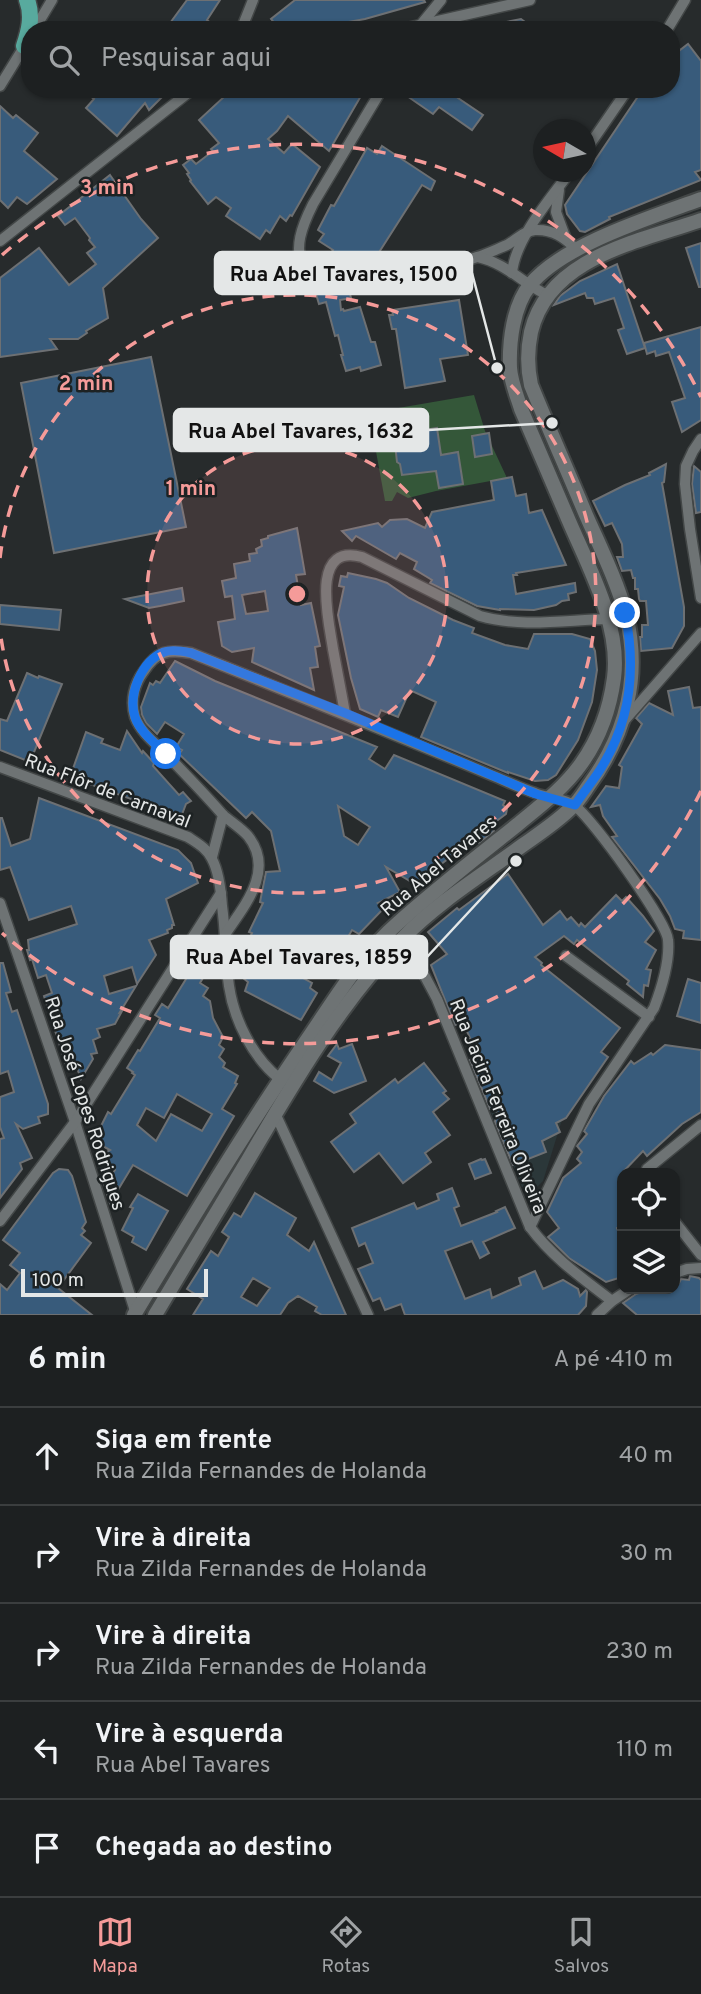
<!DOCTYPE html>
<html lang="pt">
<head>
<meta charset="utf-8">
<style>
	body { margin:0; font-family:Overpass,sans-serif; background:#2a2d2e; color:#f1f3f6 }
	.controls { position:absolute; right:21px; bottom:21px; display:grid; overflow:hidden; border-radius:14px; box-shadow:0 2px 5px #0004 }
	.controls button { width:63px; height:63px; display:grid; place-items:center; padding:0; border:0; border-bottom:2px solid #3b3e3f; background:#1d2021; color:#f1f3f6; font:35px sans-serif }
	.compass { position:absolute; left:533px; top:119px; width:63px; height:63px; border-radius:50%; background:#1d2021; box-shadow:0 2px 5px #0004; rotate:279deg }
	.scale { position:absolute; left:21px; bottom:18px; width:187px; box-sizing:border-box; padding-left:7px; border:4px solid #e4e7e7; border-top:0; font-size:19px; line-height:24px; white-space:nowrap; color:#e4e7e7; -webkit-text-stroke:5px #1d2223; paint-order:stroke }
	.stop { position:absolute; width:21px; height:21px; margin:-16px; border:5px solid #1a73e8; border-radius:50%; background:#fff }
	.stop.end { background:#1a73e8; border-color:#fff; box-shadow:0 2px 7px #0008 }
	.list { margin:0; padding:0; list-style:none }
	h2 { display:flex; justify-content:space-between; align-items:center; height:91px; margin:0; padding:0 28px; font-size:30px }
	h2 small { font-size:23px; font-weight:400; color:#a0a3a5 }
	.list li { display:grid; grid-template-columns:46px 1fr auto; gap:21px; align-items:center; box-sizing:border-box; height:98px; padding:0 28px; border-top:2px solid #3b3e3f }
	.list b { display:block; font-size:26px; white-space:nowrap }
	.list p { margin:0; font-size:23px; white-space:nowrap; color:#a0a3a5 }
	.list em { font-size:23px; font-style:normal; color:#a0a3a5 }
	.icon { flex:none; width:38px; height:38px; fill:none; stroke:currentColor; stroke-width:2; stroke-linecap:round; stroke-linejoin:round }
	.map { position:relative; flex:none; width:701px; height:1315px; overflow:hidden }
	.search { position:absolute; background:#1d2021; box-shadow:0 2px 5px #0004; left:21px; right:21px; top:21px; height:77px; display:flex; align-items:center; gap:18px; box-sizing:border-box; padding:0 24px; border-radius:28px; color:#a0a3a5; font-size:26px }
	.sheet { height:581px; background:#1d2021 }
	nav { display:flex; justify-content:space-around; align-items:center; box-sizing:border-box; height:98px; border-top:2px solid #3b3e3f; background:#1d2021; font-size:19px; color:#a0a3a5 }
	nav a { display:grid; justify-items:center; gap:4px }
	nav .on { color:#f59b99 }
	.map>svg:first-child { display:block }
	.built { fill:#2b3739 }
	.green { fill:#345739 }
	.building { fill:#385b7b; stroke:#6d7073; stroke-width:2; fill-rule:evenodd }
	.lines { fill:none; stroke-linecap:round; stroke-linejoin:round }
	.street-casing { stroke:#434747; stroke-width:13 }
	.secondary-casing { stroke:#434747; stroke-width:18 }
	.primary-casing { stroke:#434747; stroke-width:19 }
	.street { stroke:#6e7374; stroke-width:10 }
	.secondary { stroke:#6e7374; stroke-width:14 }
	.primary { stroke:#58aa9e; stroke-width:16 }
	.route { stroke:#1a73e8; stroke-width:9 }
	.ring { fill:none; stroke:#f59b99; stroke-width:3.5; stroke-dasharray:12 9 }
	.labels { text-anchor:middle; stroke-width:5; stroke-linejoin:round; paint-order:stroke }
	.street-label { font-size:19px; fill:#e4e7e7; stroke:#1d2223 }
	.centre { fill:#f59b99; stroke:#1d2223; stroke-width:3.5 }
	.ring-label { font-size:21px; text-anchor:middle; font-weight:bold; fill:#f59b99; stroke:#1d2223; stroke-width:5; stroke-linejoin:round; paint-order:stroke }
	.leader { fill:none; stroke:#e4e7e7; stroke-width:2.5 }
	.callout-dot { fill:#e4e7e7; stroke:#1d2223; stroke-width:2.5 }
	.callout { fill:#e4e7e7; stroke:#e4e7e7; stroke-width:2.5 }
	.callout-label { font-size:21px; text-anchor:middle; font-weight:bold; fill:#111 }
</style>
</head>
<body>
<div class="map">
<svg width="701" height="1315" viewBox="0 0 701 1315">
	<rect width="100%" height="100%" fill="#272b2c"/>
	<path class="built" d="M546,1079l16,41 -19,61 -8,8 -13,-2 -35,-84z"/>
	<path class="green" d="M474,395l11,36 22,47 -71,13 -28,7 -11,-6 -5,9h-7l-16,-88z"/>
	<g class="building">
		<path d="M187,0h33l-13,20 12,10h-54z"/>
		<path d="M295,0h129l1,2 -60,17 -61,11h-24l-9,-11z"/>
		<path d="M521,19l15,11h-44l-1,-5z"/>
		<path d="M671,39l9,11 8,-6 13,17v109l-6,2 6,8 -92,37 1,2 -25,13 -5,-1 -13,-17 -2,-9 78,-116h28z"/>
		<path d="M81,89h89l-21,21 -4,-7 -28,33 -31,-28 8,-9z"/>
		<path d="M219,89h146l-36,62 -41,-35 -11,15 -9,8 16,14 8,-9 28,23 -28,49 -2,-1 -4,6 -6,-5 -10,17 -4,-3 -6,9 -34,-23 5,-8 -15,-11 -8,7 -18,-23 1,-1 -4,-6 2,-1 -6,-8 8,-6 5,5 17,-13 -2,-2 8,-6 -20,-23 26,-24z"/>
		<path d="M397,89h67l-6,9 25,17 -11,15 -33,-23 -6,7z"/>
		<path d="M0,106l13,12 3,-3 22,18 -14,18 33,28 -30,25 -10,-7 -9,11 -8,-8z"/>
		<path d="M382,146l53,35 -4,9 -9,-5 -53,83 -23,2 4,-6 -19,-11 2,-3 -14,-9 5,-7 -6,-4 13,-25 3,1 33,-58 10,6z"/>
		<path d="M110,175l31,44 17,19 -55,50 5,30 -22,13 1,2 -9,6h-28l7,10 -57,8v-79l39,-30 30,37 27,-21 -9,-11 8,-6 -6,-7 1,-2 -15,-20 -10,7 -7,-9z"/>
		<path d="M701,243v44h-2l-13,-39z"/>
		<path d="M617,264l28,84 -18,6 -9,-24 6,-2 -10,-30 -19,6 -2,-6h-6l-2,-5 -31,12 6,-9 20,-15z"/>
		<path d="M323,293l27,1 1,4 -11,2 1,10 2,-1 1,2 16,-4 11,35h4l6,23 -20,6 -1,-4 -14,4 -5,-16h2l-5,-20 -3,1 -9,-34 -7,2 -3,-10z"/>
		<path d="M459,300l9,55 -28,4 5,22 -40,7 -9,-59h-4l-3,-14h4l-1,-5z"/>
		<path d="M701,327v93l-19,12 -10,-30 13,-4 -16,-46 -13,4 -1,-5 -8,3 -3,-11z"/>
		<path d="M151,357l35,170 -132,26 -33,-170z"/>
		<path d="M437,428l4,27 17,-3 5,32 -24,4 -3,-17 -34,4 -2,-11 -3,-2 -3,-27z"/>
		<path d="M489,433l3,21 -17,3 -3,-21z"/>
		<path d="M666,464l-2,18 -2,1 22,124v19l-12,22 -31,3 -1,-14h2v-12h6l-2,-24h-6l-1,-2 -1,-10h-3v-11h-2l-2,-8 -9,1 -5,-14h6l-1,-13 -10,-21 -7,3 -12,-25 32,-16 25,-10 -1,-2z"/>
		<path d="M694,466l7,6v40l-5,1 -4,-29z"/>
		<path d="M512,477l4,19 10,-2 3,19 13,-3 24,55 -50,8 1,2h-4l3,19 59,-11 1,9 -8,2 1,6 -7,1 -6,4 -22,5 -34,-1v1l-23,-4 -47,-23 2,-3 -18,-11 3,-7 -17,-9 -4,6 -40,-23 -4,5 -10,-10 36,-8 4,4 8,-7 17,-1 18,9 7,-16 62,-12 -3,-19z"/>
		<path d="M297,528l8,46 -9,1 5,30 10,-2 9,43 -5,1 3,20 -8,1 4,22 -62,-28 2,-14 -22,4 -10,-6 -4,-24 17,-3 -3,-23 -7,1 -3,-16 14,-3 -2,-14 16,-3 -1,-7 8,-1 -1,-4 6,-3 -1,-6 7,-2v-2zM265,591l3,20 -22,3 -4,-19z"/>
		<path d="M348,573l28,6 11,4 22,15 44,22 21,8 -2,5 33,12 23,4 6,-15h38l18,5 5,12 2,19 -5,32 -14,38 -22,35 -8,5 -13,1 -27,-9v1l-87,-36 15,-35 -26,-12 -12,27 -17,-7 -3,7 -18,-8 -9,-31 -13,-63 6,-28 -5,-1 2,-10 6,1z"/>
		<path d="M182,588l2,13 -24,5 -11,2 -24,-9z"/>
		<path d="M0,605l61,5 -2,20 -59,-6z"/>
		<path d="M175,661l40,20 162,66 -8,12 16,10 9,-14 111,46 -2,4 4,4 -1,5 -16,12 4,5 -15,12 -4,-3 -18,12 -42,32 -29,-17 14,25 -22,11 7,4 -26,27 -7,-4 -18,31 -38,-18 -11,20 20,13 -2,2 9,5 -2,5 7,5 -16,27 -56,-29 3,-9 -10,-8 4,-10 -2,-1 5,-14 7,-16 -3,-1 14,-29 -3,-1 6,-30 14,-1 -9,-40 -19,-19 -6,6 -67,-64 3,-4 -6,-3 8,-13 -19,-12 -8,12 -11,-11 -4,-8 -1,-8 9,-24 3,2 3,-4 4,2zM338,806l32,21 -12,18 -14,-9z"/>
		<path d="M27,673l11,5 1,-2 23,8 -32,78 -30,-12v-31l7,2z"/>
		<path d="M689,687l4,21 8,-1v233l-18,-2 1,-7 -9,-2 -5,-13 -10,-17 -48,-62 5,-1 -14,-20 -3,-11 -9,2 15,-21 13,2 3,-21 -3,-2 23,-41 -6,-6 13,-15 24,12 -5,-24z"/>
		<path d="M127,731l15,22 1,-2 11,12 -1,3 26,29 4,-3 8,9 -5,3 -5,13 -111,-40 16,-45 17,7 -2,4 19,7z"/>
		<path d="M39,798l139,52 13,13 7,20 -32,16 8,26h-2v3l-5,2 1,3 -19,7 7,15 -19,29 -5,-17 -28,9 5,18 27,-8 -16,26 2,-1 -7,13 -18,5 3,8 -7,3 4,13 -6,1 2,5 -12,20 -4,-11 -9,3 -24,-75 8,-3 -6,-18 -8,3 -6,-19 -2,1 -3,-10h2l-1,-10 49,-16 -6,-18 -42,14 -19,-53 -10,3v-52h2l9,28 19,-7z"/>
		<path d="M508,874l35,51 17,-14 7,9 4,-3 8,9 2,-3 4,4 31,-32 6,6 4,-4 17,19 11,15 -9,11 11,8 -10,19 5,1 -3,16 -4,-1 -1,12 -16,-13 2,-3 -52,-41 -3,4 -10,-8 -29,21 7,6 -1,2 79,63 -19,24 7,5 -42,61 -10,5 4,9 -18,9 4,11 -33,13 -18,-43 3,-16 -8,3 -20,-49 7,-3 -4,-12 -10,-23 -8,3 -24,-60 16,-11 -19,-22 29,-24 2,2z"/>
		<path d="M0,963h3l8,29 -5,1 6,19 5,-2 31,94v10l-10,3 2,6 -17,6 -7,-5 16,34 -12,5 2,6 -22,29v-59l4,-1 -4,-11v-30l14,-5 -6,-21 -8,3z"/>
		<path d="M196,963l11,8 -7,12 8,5 -5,8 7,5 3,17 10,19 -4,8 5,4 -5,8 6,6 -2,4 15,9 -3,7 2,1 -15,25 12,7 -47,80 -54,-31 -23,38 -6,-19 11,-14 -14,-15 9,-5 -11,-6 2,-4 -3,-2 3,-6 -2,-2 9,-18 3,2 24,-39 -3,-2 1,-1 -6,-4 11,-18 2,1 20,-33 -5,-3 7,-11 6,4zM177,1094l35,20 -10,17 -31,-17 -15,27 -19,-16 9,-17 18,10z"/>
		<path d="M688,979l13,4v40l-24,-7z"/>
		<path d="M337,1044l2,5 13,-5 14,37 -32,12 -20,-12 5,-9 13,8 9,-17 -13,-7z"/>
		<path d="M665,1045l36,5v62l-19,12 -35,32 -4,-5 -21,22v51l-5,4 5,13v36l-16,5 -37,-24 -21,-21 11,-9 -12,-16 16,-34 18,-15 -4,-4 5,-7 -5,-6 10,-12 -3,-3 20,-35 27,-35 3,3 17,-11 2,2z"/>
		<path d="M424,1063l22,28 -3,2 6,6 -16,13 17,23 -25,18 6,9 -28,21 -24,-30 -25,19 -23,-30 25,-19 -6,-9 45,-35 3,4z"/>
		<path d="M481,1159l1,1 3,-1 6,14 -16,6 -6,-15z"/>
		<path d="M59,1169l9,1 4,6 14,46 -4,6 3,3 -4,4 10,8 -33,45 34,27h-92v-31l7,6 13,-17 -10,-8 10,-12 -17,-13 50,-67z"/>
		<path d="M452,1188l7,18 -5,2 7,18 36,-14 -1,-1 9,-4 10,21 -32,14 6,11 -9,5 -8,-17 -27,10 20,48 25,-10 2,9 29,-13 -2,-7 16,-7 8,18 20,-9 15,9 2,7 6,-6 1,2 -1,14 -8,9h-173l-4,-11 -16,6 -5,-12 -7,3 -15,-32 15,-6 -8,-20 -6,3 -7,-18 62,-25 3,6 22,-9 -2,-6z"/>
		<path d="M255,1193l41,25 -9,17 22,16 5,-9 32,73h-24l-7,-4 2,-4 -19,-11 -10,7 -8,12h-87l10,-16 -16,-10 24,-38 7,5 11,-19 -7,-5 12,-19 7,4zM253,1278l17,10 -13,18 -16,-9z"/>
		<path d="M138,1194l30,17 -22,39 -14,-8 2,-5 -12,-7 11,-22 -3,-1z"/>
		<path d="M690,1276l9,2 2,2v35h-64l-14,-12 13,-9 14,-5h25v-7l4,1 2,-4 8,1z"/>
	</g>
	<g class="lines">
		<defs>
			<g id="street">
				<path d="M419,27l22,-27"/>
				<path d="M34,30l18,-30"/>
				<path d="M241,30l12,-30"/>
				<path d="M398,30l132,-30"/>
				<path d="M667,30l18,-30"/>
				<path d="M0,86l27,-44"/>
				<path d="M382,89l-69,115c-9,18 -23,48 -6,66 28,28 136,-1 170,-13 10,-3 20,-8 30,-12 9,-5 17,-14 28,-15 18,-1 30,8 42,20"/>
				<path d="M586,150l42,-61"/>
				<path d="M559,190l-3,22 10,27"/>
				<path d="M0,241l193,-152"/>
				<path d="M478,257c27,6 45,26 69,38"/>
				<path d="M512,273c3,-34 38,-74 58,-101"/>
				<path d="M701,439l-8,12 -7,15 -1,18 5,45 11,69"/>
				<path d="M345,713c-4,-21 -8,-42 -12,-64 -4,-27 -24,-107 29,-92l118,59c42,12 85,4 128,3"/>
				<path d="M624,721l77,-88"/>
				<path d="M0,767l188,70c9,6 20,12 24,22 7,13 9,32 10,47 4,27 3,54 7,80 5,34 24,72 51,93"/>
				<path d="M223,815c8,7 18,13 25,21 27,34 -3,69 -22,97"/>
				<path d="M212,857l11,-42c-18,-21 -37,-40 -56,-60 -11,-11 -26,-22 -32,-38 -5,-16 -1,-33 9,-46 13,-20 24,-22 47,-18 100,40 200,80 300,122 15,6 29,13 44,18 12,5 30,5 40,13 17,12 92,116 93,134 2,22 -6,47 -14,68l-65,96 -59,123"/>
				<path d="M0,903l75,219 61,192"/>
				<path d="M404,937l33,62 93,228c22,30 52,51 82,74"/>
				<path d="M566,956l83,61"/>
				<path d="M275,1113l93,202"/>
				<path d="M646,1173l1,-4 54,-44"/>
				<path d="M0,1221l75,-99 146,-229"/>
				<path d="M675,1222l26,33"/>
				<path d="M675,1273l12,-4 14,-1"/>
				<path d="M597,1315l15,-14 18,-12"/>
			</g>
			<g id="secondary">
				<path d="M134,1315c56,-93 112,-186 173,-275 28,-41 54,-85 91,-117 38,-34 79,-66 119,-98 23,-19 47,-37 64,-61 18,-25 29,-56 33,-86 7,-52 -25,-110 -45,-157 -16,-37 -32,-74 -48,-112 -4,-13 -10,-27 -11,-41 -1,-26 3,-62 20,-83 32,-40 122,-68 171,-86"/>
				<path d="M155,1315c31,-52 62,-103 93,-155 45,-77 92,-157 155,-222 35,-36 79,-63 120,-93 17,-12 34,-23 49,-38 7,-6 12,-15 17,-22 37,-51 52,-109 37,-170 -9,-34 -26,-68 -40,-100 -18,-43 -37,-86 -55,-130 -4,-18 -4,-34 0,-53 18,-75 107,-90 170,-112"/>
			</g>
			<path id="primary" d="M24,46c5,-15 9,-30 3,-46"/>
		</defs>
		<use href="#street" class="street-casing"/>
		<use href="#secondary" class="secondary-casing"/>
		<use href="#primary" class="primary-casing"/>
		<use href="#street" class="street"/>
		<use href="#secondary" class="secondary"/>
		<use href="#primary" class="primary"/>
	</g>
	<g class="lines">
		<path class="route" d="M166,754c-11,-11 -26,-22 -31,-37 -7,-22 6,-56 29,-65 8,-3 18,-1 27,1l154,60 191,81 39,11c9,-14 20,-26 28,-40 29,-48 33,-99 22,-152"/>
	</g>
	<circle cx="297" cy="594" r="150" fill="#f59b99" fill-opacity=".12"/>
	<g class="ring">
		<circle cx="297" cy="594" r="150"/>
		<path d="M0 558A299 299 0 1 1 0 630"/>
		<path d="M701 791A449 449 0 0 1 2 933M2 255A449 449 0 0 1 701 397"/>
	</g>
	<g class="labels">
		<g class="street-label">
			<text transform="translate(108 790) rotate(21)" y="7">Rua Flôr de Carnaval</text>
			<text transform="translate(438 865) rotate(-40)" y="7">Rua Abel Tavares</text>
			<text transform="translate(86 1103) rotate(72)" y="7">Rua José Lopes Rodrigues</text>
			<text transform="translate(499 1106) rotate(68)" y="7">Rua Jacira Ferreira Oliveira</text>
		</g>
	</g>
	<circle cx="297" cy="594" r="10" class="centre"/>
	<g class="ring-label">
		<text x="107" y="194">3 min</text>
		<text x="86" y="390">2 min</text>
		<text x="191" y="495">1 min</text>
	</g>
	<path class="leader" d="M497 368L472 273M552 423L428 430M516 861L427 957"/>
	<g class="callout-dot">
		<circle cx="497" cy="368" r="7"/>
		<circle cx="552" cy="423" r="7"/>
		<circle cx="516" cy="861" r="7"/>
	</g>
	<g class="callout">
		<rect x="215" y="252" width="257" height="42" rx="7"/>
		<rect x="174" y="409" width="254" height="42" rx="7"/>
		<rect x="171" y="936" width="256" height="42" rx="7"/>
	</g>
	<g class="callout-label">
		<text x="344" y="281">Rua Abel Tavares, 1500</text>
		<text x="301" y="438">Rua Abel Tavares, 1632</text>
		<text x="299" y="964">Rua Abel Tavares, 1859</text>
	</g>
</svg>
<div class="controls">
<button><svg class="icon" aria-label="locate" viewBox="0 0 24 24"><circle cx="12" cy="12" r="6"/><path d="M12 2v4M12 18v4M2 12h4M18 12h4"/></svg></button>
<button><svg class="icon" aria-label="layers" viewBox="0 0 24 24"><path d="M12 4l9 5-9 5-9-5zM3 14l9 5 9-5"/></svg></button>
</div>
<svg class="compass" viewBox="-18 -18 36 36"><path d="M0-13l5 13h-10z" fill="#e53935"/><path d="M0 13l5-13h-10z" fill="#a0a3a5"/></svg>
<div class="scale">100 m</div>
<div class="stop" style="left:166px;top:754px"></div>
<div class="stop end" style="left:625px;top:613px"></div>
<div class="search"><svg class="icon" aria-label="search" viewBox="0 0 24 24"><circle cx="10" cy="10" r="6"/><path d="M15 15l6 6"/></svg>Pesquisar aqui</div>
</div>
<section class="sheet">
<h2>6 min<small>A pé · 410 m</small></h2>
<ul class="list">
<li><svg class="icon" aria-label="ahead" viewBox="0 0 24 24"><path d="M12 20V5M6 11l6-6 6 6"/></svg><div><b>Siga em frente</b><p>Rua Zilda Fernandes de Holanda</p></div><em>40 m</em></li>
<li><svg class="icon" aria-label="right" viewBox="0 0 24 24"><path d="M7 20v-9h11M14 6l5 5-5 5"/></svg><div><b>Vire à direita</b><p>Rua Zilda Fernandes de Holanda</p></div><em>30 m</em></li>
<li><svg class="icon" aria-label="right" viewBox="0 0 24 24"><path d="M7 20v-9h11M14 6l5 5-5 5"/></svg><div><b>Vire à direita</b><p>Rua Zilda Fernandes de Holanda</p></div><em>230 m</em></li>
<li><svg class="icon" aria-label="left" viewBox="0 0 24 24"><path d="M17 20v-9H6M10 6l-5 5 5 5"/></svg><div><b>Vire à esquerda</b><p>Rua Abel Tavares</p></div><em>110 m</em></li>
<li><svg class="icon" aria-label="arrive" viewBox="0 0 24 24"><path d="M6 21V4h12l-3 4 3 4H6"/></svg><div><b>Chegada ao destino</b></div></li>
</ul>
</section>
<nav>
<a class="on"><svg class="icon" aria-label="map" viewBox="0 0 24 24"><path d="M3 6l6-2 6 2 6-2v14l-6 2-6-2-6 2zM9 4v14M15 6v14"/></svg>Mapa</a>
<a><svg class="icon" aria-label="directions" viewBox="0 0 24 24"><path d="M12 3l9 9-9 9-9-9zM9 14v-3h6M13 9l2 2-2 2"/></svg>Rotas</a>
<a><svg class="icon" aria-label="saved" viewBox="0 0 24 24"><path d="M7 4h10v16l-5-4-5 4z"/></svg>Salvos</a>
</nav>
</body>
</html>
